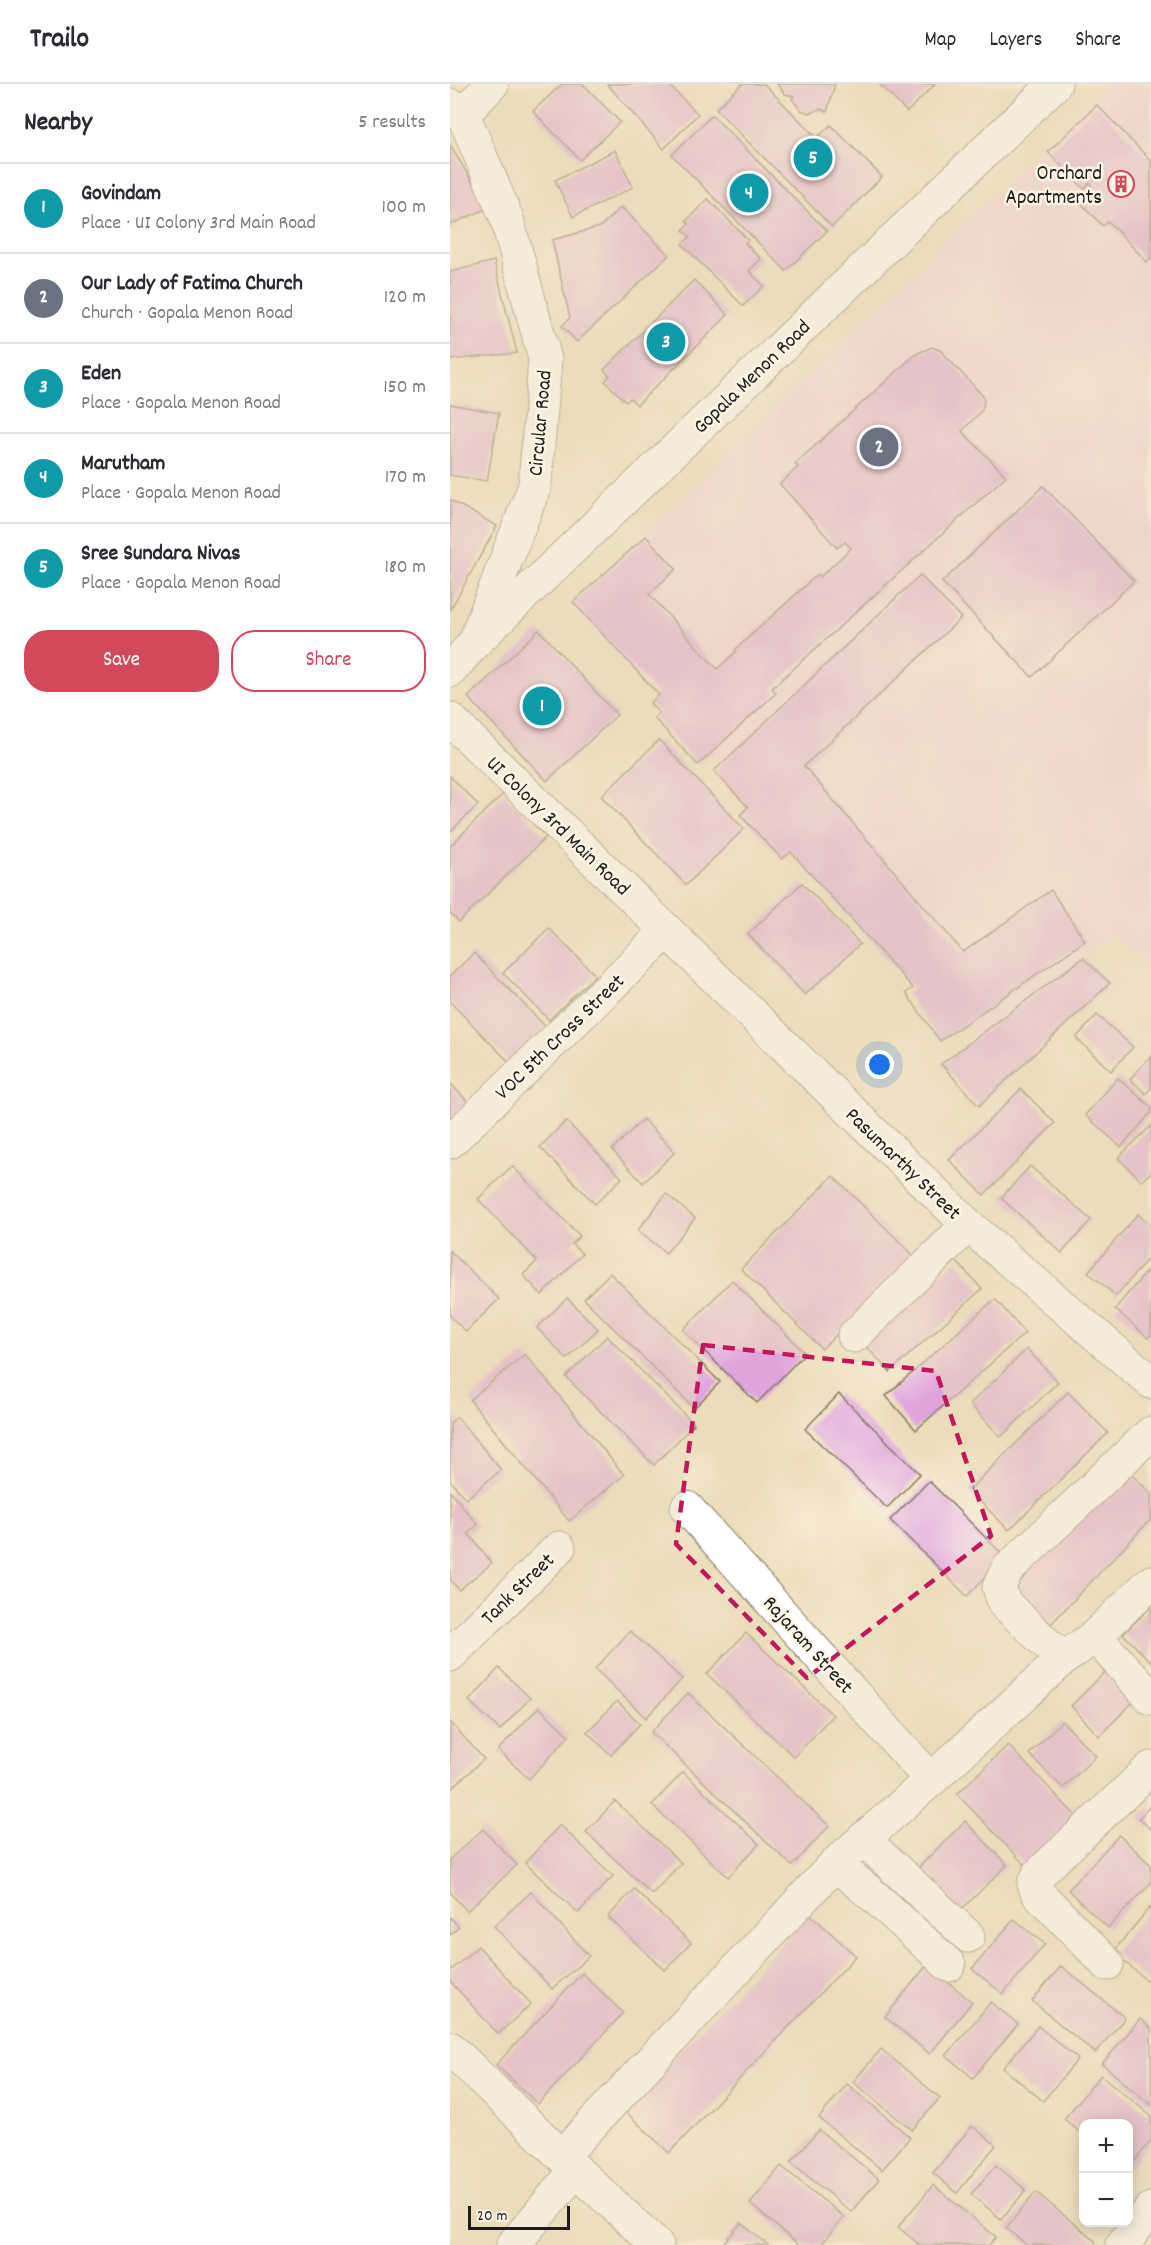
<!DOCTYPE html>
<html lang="en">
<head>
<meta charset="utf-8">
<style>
	body { margin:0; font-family:Dekko,sans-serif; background:#f2f2f3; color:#2b2b33 }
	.controls { position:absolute; right:18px; bottom:18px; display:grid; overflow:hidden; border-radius:12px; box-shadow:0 3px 15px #0003 }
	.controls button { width:54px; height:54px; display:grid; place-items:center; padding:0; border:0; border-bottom:2px solid #e1e1e2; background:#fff; color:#2b2b33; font:30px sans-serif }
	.scale { position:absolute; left:18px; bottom:15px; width:102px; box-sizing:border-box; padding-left:6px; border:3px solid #1c1c1c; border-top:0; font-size:16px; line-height:21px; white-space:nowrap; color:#1c1c1c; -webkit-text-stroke:4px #fcf5e5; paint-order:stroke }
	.you { position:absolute; left:430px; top:981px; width:21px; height:21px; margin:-15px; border:4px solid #fff; border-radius:50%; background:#1a73e8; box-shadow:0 0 0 9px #1a73e833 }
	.badge { display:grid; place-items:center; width:39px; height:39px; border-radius:50%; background:#d1495b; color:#fff; font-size:20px; font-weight:700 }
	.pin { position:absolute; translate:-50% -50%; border:3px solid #fff; box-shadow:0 2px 6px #0006 }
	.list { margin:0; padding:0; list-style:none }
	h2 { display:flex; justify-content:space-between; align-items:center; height:78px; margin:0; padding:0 24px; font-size:26px }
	h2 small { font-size:20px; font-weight:400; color:#7c7c81 }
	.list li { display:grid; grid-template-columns:39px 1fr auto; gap:18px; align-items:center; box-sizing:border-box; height:90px; padding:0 24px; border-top:2px solid #e1e1e2 }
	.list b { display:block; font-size:22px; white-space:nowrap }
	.list p { margin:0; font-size:20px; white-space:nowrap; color:#7c7c81 }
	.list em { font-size:20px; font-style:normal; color:#7c7c81 }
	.actions { display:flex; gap:12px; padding:18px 24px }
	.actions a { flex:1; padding:14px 0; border:2px solid #d1495b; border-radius:24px; text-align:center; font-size:21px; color:#d1495b }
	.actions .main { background:#d1495b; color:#fff }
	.map { position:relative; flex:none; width:701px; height:2161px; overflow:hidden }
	header { display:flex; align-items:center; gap:36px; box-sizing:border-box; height:84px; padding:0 30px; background:#fff; border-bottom:2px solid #e1e1e2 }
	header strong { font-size:28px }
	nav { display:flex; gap:33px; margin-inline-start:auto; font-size:21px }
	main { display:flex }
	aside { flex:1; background:#fff }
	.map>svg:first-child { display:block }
	.built { fill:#f2cfe1 }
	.building { fill:#e0a4dc }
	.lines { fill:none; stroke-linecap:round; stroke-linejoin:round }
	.minor-casing { stroke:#847c6a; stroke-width:35 }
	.tertiary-casing { stroke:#847c6a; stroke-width:35 }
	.minor { stroke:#fff; stroke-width:33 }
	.tertiary { stroke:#fff; stroke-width:33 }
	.marked { fill:none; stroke:#c2185b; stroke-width:4.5; stroke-dasharray:12 8; stroke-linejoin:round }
	.labels { text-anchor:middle; stroke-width:5; stroke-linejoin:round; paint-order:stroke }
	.poi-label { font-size:21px; fill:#1c1c1c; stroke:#fcf5e5; text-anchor:end }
	.street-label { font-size:21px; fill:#1c1c1c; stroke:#fcf5e5 }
</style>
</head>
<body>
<header>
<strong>Trailo</strong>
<nav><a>Map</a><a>Layers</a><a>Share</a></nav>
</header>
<main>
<aside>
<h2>Nearby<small>5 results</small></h2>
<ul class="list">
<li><span class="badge" style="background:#0f9aa8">1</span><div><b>Govindam</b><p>Place · UI Colony 3rd Main Road</p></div><em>100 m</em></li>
<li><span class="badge" style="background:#6b7280">2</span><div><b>Our Lady of Fatima Church</b><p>Church · Gopala Menon Road</p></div><em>120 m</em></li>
<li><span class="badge" style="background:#0f9aa8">3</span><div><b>Eden</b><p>Place · Gopala Menon Road</p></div><em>150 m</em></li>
<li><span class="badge" style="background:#0f9aa8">4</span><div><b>Marutham</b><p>Place · Gopala Menon Road</p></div><em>170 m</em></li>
<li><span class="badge" style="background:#0f9aa8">5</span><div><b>Sree Sundara Nivas</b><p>Place · Gopala Menon Road</p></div><em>180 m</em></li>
</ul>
<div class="actions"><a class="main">Save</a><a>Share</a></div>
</aside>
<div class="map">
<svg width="701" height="2161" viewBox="0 0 701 2161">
	<rect width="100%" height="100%" fill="#fcf5e5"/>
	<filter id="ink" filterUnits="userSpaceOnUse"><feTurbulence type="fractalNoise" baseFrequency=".0167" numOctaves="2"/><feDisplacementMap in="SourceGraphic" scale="12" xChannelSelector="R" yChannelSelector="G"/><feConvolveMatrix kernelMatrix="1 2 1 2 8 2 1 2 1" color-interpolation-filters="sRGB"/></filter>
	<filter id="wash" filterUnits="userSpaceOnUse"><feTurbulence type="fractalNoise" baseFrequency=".008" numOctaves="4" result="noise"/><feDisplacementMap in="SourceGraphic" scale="24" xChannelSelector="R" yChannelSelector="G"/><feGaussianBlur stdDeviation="1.35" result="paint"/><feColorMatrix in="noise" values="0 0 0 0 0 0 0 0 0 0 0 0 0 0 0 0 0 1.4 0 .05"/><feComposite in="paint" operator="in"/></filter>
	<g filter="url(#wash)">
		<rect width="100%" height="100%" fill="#ebddb9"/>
		<path class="built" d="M657,0h44v887l-38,-37 -132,106 -410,-434z"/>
		<g id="blocks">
			<g class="building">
				<path d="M112,0h21l37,38 -40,38 -47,-49z"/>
				<path d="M157,0h61l30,30 -34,35z"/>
				<path d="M292,0h22l53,54 14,-13 51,52 -50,50 -116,-118z"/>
				<path d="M327,0h58l-8,28 -6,-3 -11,4 -9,-3 -9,-11 2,-3 -9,-2z"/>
				<path d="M429,0h56l-28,28z"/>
				<path d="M647,21l54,56v96l-4,5 -39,-41 -5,5 -26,-27 15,-13 -2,-3 -6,6 -36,-37z"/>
				<path d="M262,31l115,116 -41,40 -114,-116z"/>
				<path d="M0,61l38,63 -38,17z"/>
				<path d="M165,66l18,37 -60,30 -18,-37z"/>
				<path d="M258,115l40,41 -3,3 16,16 -12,12 15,15 -21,20 -61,-62 8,-7 -7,-7 6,-6 -3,-3z"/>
				<path d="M171,123l48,48 -92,87 -15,-16 8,-8 -18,-78 48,-13z"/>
				<path d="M44,177l23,92 -67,7v-88z"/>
				<path d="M244,196l34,35 -91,90 -7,-7 -4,4 -21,-21 5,-5 -6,-6z"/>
				<path d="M482,263l8,3 43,46 1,6 -2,8 -20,21 44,45 -234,212 4,5 -78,72 -44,-47 5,-5 -9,-10 9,-8 -86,-93 73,-66 30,33 -27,25 68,75 19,-17 -1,-2 83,-76 2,3 31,-29 -6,-6 -8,6 -57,-64 18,-17 -3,-3 121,-110z"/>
				<path d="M0,320l49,9 -12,68 -37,-6z"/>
				<path d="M593,402l91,95 -102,96 -90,-95z"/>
				<path d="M0,416l47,26 -47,84z"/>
				<path d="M470,491l41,43 -157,148 159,186 88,-62 34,51 -145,100 -34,-48 7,-5 -122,-136 -9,7 -42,-44 8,-8 -34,-36z"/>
				<path d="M89,546l78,85 -70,66 -79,-84z"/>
				<path d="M209,656l85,89 -58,56 -85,-89z"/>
				<path d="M0,692l28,29 -28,27z"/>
				<path d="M54,709l42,44 -87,85 -9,-9v-67z"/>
				<path d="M352,799l58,61 -55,51 -57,-61z"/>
				<path d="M99,844l46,47 -46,45 -46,-47z"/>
				<path d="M24,869l72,74 -36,36 -60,-61v-26z"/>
				<path d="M633,874l27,25 -131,123 -38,-42z"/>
				<path d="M647,931l36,32 -22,24 -35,-33z"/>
				<path d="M701,972v32l-5,6 -16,-15z"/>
				<path d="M668,994l33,29v6l-30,34 -36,-32z"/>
				<path d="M0,999l18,19 -18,18z"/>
				<path d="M571,1005l34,34 -71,72 -35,-35z"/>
				<path d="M193,1035l32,33 -32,31 -31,-33z"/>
				<path d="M116,1037l56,57 -27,26 -55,-57z"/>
				<path d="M701,1042v46l-9,9 -24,-23z"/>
				<path d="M62,1082l68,70 -8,8 10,10 -40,41 -19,-20 14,-14 -59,-62z"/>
				<path d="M580,1082l61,54 -29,33 -61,-55z"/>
				<path d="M383,1092l81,80 -92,93 -81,-80z"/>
				<path d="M216,1110l29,24 -29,35 -28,-23z"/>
				<path d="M688,1130l13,11v30l-35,41 -28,-24z"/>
				<path d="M0,1167l49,48 -33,33 -16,-16z"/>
				<path d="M506,1177l26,28 -92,83 -26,-28z"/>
				<path d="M701,1182v68l-3,4 -33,-29z"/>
				<path d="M160,1189l110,109 -26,26 -110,-109z"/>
				<path d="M282,1196l73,73 -48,50 -74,-73z"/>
				<path d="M117,1214l31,31 -31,30 -30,-31z"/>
				<path d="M545,1215l30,34 -109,97 -30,-34z"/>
				<path d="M157,1252l87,88 -40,41 -88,-88z"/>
				<path d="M577,1265l31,33 -57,55 -31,-33z"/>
				<path d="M75,1270l99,121 -55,46 -99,-121z"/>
				<path d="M618,1308l40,41 -99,97 -40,-40z"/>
				<path d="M389,1310l81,80 -33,34 -82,-79z"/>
				<path d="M7,1333l44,53 -35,29 -16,-19v-57z"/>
				<path d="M677,1386l24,23v26l-104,109 -37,-36z"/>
				<path d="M479,1397l76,76 -38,39 -77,-76z"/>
				<path d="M0,1407l28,34 -10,8 24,30 -33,27 -9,-11z"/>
				<path d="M701,1523v55l-28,-28z"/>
				<path d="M180,1547l52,48 -36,39 -51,-49z"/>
				<path d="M296,1549l87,82 -39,42 -87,-83z"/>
				<path d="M49,1584l31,30 -30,32 -31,-29z"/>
				<path d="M659,1584l28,30 -38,38 -28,-30z"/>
				<path d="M238,1609l141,133 -37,40 -141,-134z"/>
				<path d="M167,1617l23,23 -29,31 -24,-23z"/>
				<path d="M89,1623l30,29 -40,43 -31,-29z"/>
				<path d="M612,1637l34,35 -33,32 -34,-34z"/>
				<path d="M0,1638l34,37 -34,31z"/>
				<path d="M558,1661l68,71 -51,49 -68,-71z"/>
				<path d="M233,1688l76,72 -31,33 -76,-72z"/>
				<path d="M165,1717l66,62 -29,31 -66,-62z"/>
				<path d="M701,1721v25l-12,-12z"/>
				<path d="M515,1737l42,44 -49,48 -42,-43z"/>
				<path d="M110,1741l53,51 -35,37 -53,-50z"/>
				<path d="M33,1745l34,36 -50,46 -17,-19v-33z"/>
				<path d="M669,1751l32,30v18l-43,45 -40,-38z"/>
				<path d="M184,1805l57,54 -26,27 -57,-53z"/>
				<path d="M81,1808l58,64 -37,33 -58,-63z"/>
				<path d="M701,1822v78l-38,-32z"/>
				<path d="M360,1830l46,42 -187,197 -45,-43z"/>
				<path d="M0,1833l9,10 -9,8z"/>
				<path d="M564,1835l31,25 -42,50 -31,-25z"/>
				<path d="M28,1862l53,58 -33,30 -48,-53v-10z"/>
				<path d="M477,1881l45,37 -42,52 -45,-37z"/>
				<path d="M611,1882l64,52 -30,35 -63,-52z"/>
				<path d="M132,1889l41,40 -85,91 -42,-39z"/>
				<path d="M541,1918l27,22 -45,54 -27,-22z"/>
				<path d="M690,1935l11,9v77l-49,-41z"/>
				<path d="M588,1942l40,33 -35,42 -40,-33z"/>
				<path d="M431,1965l59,49 -28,32 -59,-48z"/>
				<path d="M651,1991l50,41v25l-23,28v-45h-44v12l-20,-17z"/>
				<path d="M397,2000l63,53 -28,33 -63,-52z"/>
				<path d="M522,2042l24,19 -39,48 -24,-20z"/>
				<path d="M369,2046l60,49 -28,33 -60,-50z"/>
				<path d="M546,2081l30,25 -25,29 -30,-25z"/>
				<path d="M331,2082l63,51 -23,28h-22l-49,-41z"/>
				<path d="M483,2101l63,52 -7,8h-69l-22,-18z"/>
				<path d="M586,2108l60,50 -2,3h-67l-21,-17z"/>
				<path d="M291,2139l27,22h-46z"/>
			</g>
		</g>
	</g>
	<g filter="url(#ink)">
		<use href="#blocks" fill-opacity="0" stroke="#847c6a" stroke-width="1.5"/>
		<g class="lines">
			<defs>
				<g id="minor">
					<path d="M0,21l13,9 44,105 38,140 -10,126 -57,148"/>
					<path d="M13,30l29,-30"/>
					<path d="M0,587l24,-28 581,-559"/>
					<path d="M0,635l518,506 183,157"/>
					<path d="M0,1058l217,-211"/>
					<path d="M404,1252l114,-111"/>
					<path d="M237,1424l244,272"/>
					<path d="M645,1552l56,62"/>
					<path d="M0,1571l109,-107"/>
					<path d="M613,1575l-59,-56 -5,-16 8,-17 144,-137"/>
					<path d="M413,1755l105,97"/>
					<path d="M385,1780l40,33 74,68"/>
					<path d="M657,1880l-70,-72 -3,-8 6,-11 111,-105"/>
					<path d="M113,2071l272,-291 96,-84 132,-121 32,-23 56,-54"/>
					<path d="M63,2161l63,-75"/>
					<path d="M672,2161l29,-36"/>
				</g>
				<path id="tertiary" d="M0,1964l126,122 81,75"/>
			</defs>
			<use href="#minor" class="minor-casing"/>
			<use href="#tertiary" class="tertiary-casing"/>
			<use href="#minor" class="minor"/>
			<use href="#tertiary" class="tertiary"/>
		</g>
	</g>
	<path d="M0 0H701V2161H0ZM253,1261l233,26 55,165 -184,142 -131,-134z" fill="#ebddb9" fill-opacity=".55" fill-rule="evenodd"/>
	<path class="marked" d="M253,1261l233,26 55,165 -184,142 -131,-134z"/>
	<defs>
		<symbol id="building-ring" viewBox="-11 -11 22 22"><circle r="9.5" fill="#fcf5e5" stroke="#d1495b" stroke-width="1.5"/><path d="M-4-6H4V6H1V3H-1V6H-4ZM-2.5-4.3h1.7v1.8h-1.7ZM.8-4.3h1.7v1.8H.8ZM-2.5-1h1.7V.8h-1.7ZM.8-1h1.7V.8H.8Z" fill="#d1495b"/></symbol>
	</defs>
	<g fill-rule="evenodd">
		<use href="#building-ring" x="656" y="85" width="30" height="30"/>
	</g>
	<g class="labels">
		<g class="poi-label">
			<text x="652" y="95">Orchard<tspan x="652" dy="24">Apartments</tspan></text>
		</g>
		<g class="street-label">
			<text transform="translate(301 292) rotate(-44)" y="7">Gopala Menon Road</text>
			<text transform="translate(89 339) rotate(-85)" y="7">Circular Road</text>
			<text transform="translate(109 741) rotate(44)" y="7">UI Colony 3rd Main Road</text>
			<text transform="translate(109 952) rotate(-44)" y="7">VOC 5th Cross Street</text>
			<text transform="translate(454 1079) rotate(44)" y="7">Pasumarthy Street</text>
			<text transform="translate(67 1504) rotate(-44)" y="7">Tank Street</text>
			<text transform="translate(359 1560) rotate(48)" y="7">Rajaram Street</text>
		</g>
	</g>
</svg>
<div class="controls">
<button>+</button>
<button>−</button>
</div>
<div class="scale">20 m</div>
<div class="you"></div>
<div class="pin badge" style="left:92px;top:622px;background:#0f9aa8">1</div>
<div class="pin badge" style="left:429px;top:363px;background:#6b7280">2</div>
<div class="pin badge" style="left:216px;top:258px;background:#0f9aa8">3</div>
<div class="pin badge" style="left:299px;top:109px;background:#0f9aa8">4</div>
<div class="pin badge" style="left:363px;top:74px;background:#0f9aa8">5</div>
</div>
</main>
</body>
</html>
